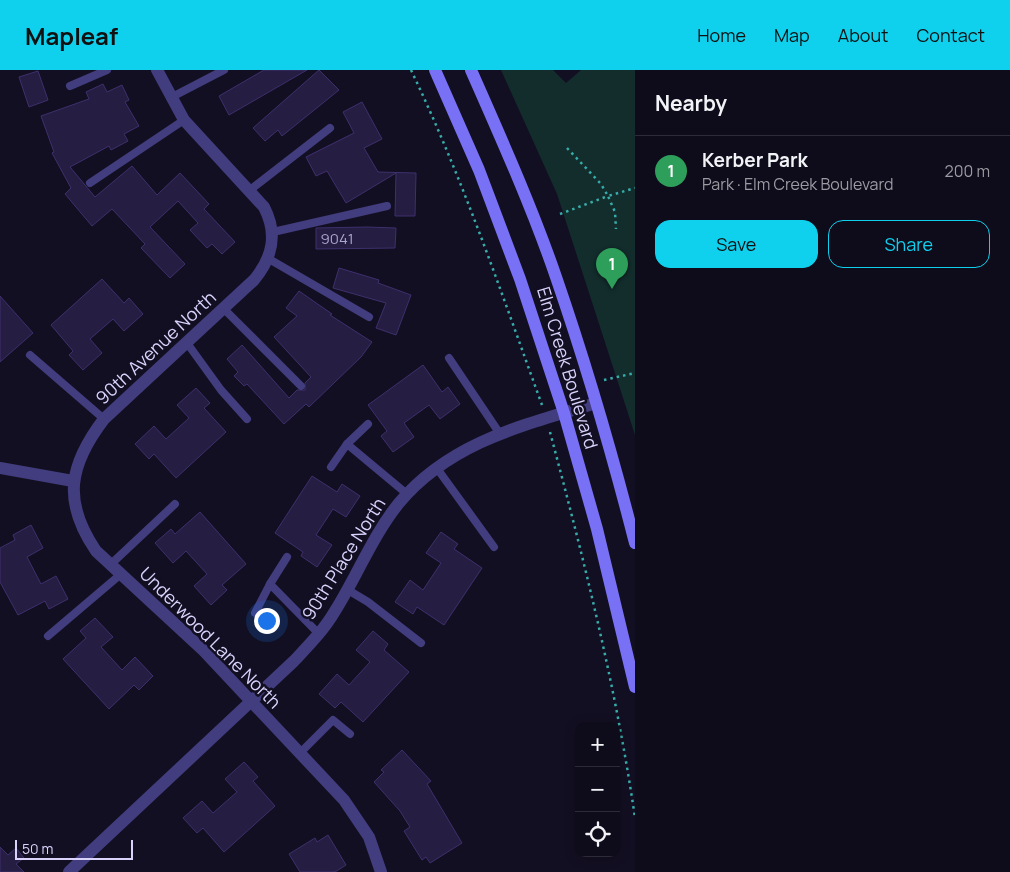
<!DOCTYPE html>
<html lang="en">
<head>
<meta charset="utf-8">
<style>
	body { margin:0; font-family:Manrope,sans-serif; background:#171423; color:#f1f3f6 }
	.controls { position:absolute; right:15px; bottom:15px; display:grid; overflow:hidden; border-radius:10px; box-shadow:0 2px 12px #0003 }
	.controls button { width:45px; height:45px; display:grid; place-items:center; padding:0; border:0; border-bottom:1px solid #2e2b39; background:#0e0b1a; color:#f1f3f6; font:25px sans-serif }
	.scale { position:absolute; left:15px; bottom:12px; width:118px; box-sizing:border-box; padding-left:5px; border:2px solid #d9d3fc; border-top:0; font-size:14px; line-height:18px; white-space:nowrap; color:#d9d3fc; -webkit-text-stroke:4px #130f22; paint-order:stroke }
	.you { position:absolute; left:266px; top:550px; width:18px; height:18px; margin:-12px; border:4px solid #fff; border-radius:50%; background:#1a73e8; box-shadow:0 0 0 8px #1a73e833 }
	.badge { display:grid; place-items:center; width:32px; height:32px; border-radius:50%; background:#0fd0ed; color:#fff; font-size:16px; font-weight:700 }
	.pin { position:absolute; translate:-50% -41px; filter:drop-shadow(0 1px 2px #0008) }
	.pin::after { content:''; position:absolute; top:26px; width:18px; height:15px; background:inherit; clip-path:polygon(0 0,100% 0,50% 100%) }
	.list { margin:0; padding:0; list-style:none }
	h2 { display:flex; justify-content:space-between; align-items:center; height:65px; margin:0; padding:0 20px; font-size:21px }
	h2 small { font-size:16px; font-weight:400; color:#9b9ba2 }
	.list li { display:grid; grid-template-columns:32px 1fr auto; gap:15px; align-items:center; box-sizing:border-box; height:70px; padding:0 20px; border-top:1px solid #2e2b39 }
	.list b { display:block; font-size:19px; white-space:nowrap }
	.list p { margin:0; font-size:16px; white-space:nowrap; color:#9b9ba2 }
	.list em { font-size:16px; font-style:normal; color:#9b9ba2 }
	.actions { display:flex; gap:10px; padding:15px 20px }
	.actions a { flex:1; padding:11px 0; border:1px solid #0fd0ed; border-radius:15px; text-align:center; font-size:18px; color:#0fd0ed }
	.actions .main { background:#0fd0ed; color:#111 }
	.icon { flex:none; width:28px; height:28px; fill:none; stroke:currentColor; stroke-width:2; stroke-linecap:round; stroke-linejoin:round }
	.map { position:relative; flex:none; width:635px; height:802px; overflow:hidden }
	header { display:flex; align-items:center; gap:30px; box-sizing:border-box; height:70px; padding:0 25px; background:#0fd0ed; color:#111 }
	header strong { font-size:24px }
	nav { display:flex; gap:28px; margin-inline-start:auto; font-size:18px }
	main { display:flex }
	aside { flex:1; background:#0e0b1a }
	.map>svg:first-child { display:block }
	.green { fill:#132c2c }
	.building { fill:#251d42; stroke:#3e306d }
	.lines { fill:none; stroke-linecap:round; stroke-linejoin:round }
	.path { stroke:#36adaa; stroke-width:2.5; stroke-dasharray:2.5 4; stroke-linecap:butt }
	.lane { stroke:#423d7e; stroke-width:8 }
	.street { stroke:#423d7e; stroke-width:12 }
	.secondary { stroke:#7871f6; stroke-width:12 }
	.labels { text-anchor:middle; stroke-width:5; stroke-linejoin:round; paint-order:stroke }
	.number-label { font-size:15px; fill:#aca6ce }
	.street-label { font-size:18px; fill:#d9d3fc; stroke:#130f22 }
</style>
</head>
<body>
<header>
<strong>Mapleaf</strong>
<nav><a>Home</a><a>Map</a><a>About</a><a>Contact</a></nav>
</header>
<main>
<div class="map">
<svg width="635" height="802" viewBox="0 0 635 802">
	<rect width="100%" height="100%" fill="#130f22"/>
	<path class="green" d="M501,0h52l13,13 15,-13h54v365l-78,-241z"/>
	<g class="building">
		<path d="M264,0h43l-78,45 -10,-19z"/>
		<path d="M319,0l20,20 -57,46 -4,-6 -13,11 -12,-13z"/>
		<path d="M38,1l10,29 -19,7 -10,-30z"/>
		<path d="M103,14l4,8 15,-7 7,15 -4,2 14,24 -15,8 4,7 -17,9 -2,-4 -39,21 25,30 37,-31 25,29 23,-22 29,31 -5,5 31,33 -13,12 -10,-10 -5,4 -17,-18 8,-7 -20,-22 -28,26 35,37 -15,14 -29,-30 4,-4 -33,-35 -20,17 -27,-32 6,-6 -19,-35 2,-1 -13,-36 48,-17 -3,-7z"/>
		<path d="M362,32l20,37 -18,9 14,24 38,1 -1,43h-20l1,-43 -50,30 -19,-32 -11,5 -10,-19 48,-24 -11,-21z"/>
		<path d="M367,157l29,1 -1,20 -79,1v-21z"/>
		<path d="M339,198l40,12 -1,3 33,12 -15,40 -20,-7 10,-25 -53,-15z"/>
		<path d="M102,209l22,24 5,-5 14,16 -19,17 -11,-12 -23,20 12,14 -19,17 -14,-15 4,-4 -22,-26z"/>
		<path d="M299,221l33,23 -2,1 42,27 -11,15 -52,50 -3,-3 -22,20 -37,-40 -3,2 -10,-10 4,-4 -11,-13 15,-14 47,53 8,-8h8v-7l6,-6 -37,-40 23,-21 -11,-8z"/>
		<path d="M0,226l33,37 -33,29z"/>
		<path d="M423,295l19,27 6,-5 12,17 -20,15 -11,-14 -25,18 10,14 -21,15 -12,-16 6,-5 -19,-26z"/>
		<path d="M196,318l14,15 -6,5 22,24 -50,46 -22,-24 -5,5 -14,-15 19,-18 12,13 23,-21 -12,-13z"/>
		<path d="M312,406l25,16 5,-8 18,12 -14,21 -13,-8 -17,26 16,10 -15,22 -16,-11 2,-4 -28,-19z"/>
		<path d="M200,442l46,52 -24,21 5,5 -16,15 -17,-19 13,-12 -21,-23 -13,12 -18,-20 16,-14 4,5z"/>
		<path d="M31,455l12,23 -16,9 14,27 15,-8 12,23 -19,10 -4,-8 -27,14 -18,-33v-34l15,-8 -2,-5z"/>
		<path d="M441,462l17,12 -4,5 28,19 -38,57 -27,-18 -4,7 -18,-12 15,-22 13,10 18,-27 -15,-10z"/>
		<path d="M95,548l18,19 -12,10 21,23 13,-13 18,19 -14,14 -5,-5 -25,24 -46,-50 23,-21 -6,-7z"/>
		<path d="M373,561l15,13 -4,6 25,22 -46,50 -22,-20 -6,6 -16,-14 18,-20 12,11 21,-23 -14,-12z"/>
		<path d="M402,680l29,31 -4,3 35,59 -32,20 -4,-6 -4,3 -18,-29 6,-4 -10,-16 -26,-29 10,-10 -3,-2z"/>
		<path d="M244,692l14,15 -5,4 22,25 -51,46 -21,-24 -6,5 -14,-15 19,-17 11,12 24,-21 -12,-13z"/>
		<path d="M328,765l18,30 -11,7h-35l-11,-18 26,-16 2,4z"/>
		<path d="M0,777l8,8 8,-7 8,10 -8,6 8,8h-24z"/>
	</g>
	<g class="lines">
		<g class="path">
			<path d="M411,0c52,109 90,222 131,335"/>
			<path d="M567,78l34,36 7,12 27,-8"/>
			<path d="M560,144l48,-18 7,16 1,17"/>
			<path d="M604,310l31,-7"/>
			<path d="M550,362c34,128 66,255 85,386"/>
		</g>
		<g class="lane">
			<path d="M70,16l37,-16"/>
			<path d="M170,28l54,-28"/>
			<path d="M90,113l94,-63"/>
			<path d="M250,120l80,-62"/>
			<path d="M273,162l114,-26"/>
			<path d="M269,189l100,58"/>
			<path d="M224,239l77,77"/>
			<path d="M187,273l34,47 26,29"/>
			<path d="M30,285l74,64"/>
			<path d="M449,288l51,76"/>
			<path d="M347,374l21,-20"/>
			<path d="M331,397l16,-23 60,50"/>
			<path d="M436,397l58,80"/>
			<path d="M110,495l65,-61"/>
			<path d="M270,514l17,-27"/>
			<path d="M348,520l20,12 53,41"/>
			<path d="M255,543l15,-29 49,50"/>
			<path d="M48,566l73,-62"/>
			<path d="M300,683l33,-33 17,14"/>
		</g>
		<g class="street">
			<path d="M157,0l27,50 80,87c14,27 9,50 -10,73l-150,139c-35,46 -42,82 -8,132l106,98 142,151 25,37 12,35"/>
			<path d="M0,398l73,13"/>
			<path d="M69,802l225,-211c15,-16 30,-31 41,-50 22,-35 38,-76 64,-108 51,-61 125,-78 197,-100"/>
		</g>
		<g class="secondary">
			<path d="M435,0l44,100 41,109 44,134 33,116 38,158"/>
			<path d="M471,0c30,68 61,137 85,207 30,87 56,176 79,266"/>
		</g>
	</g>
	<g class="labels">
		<g class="number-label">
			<text x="337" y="174">9041</text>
		</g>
		<g class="street-label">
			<text transform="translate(156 278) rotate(-43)" y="6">90th Avenue North</text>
			<text transform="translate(567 298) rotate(73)" y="6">Elm Creek Boulevard</text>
			<text transform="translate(344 489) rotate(-58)" y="6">90th Place North</text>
			<text transform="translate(210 568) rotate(45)" y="6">Underwood Lane North</text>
		</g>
	</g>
</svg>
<div class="controls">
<button>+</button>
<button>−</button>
<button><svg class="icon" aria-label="locate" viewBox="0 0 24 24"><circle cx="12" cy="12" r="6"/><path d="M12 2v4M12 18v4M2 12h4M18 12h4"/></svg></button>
</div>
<div class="scale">50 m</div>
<div class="you"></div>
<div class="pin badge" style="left:612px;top:219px;background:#2e9e5b">1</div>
</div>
<aside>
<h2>Nearby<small></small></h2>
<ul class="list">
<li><span class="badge" style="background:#2e9e5b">1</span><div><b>Kerber Park</b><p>Park · Elm Creek Boulevard</p></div><em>200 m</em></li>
</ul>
<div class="actions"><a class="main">Save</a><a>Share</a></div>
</aside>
</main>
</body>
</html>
